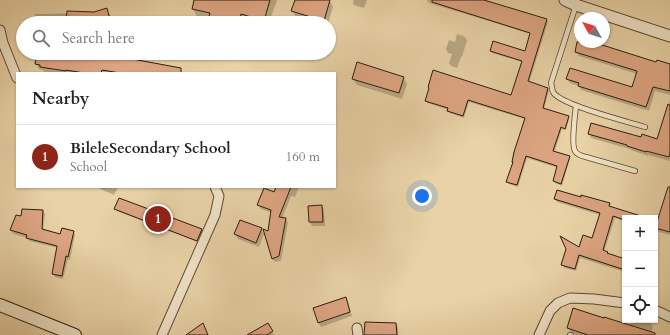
<!DOCTYPE html>
<html lang="en">
<head>
<meta charset="utf-8">
<style>
	body { margin:0; font-family:Cardo,serif; background:#f6f6f6; color:#222 }
	.controls { position:absolute; right:12px; bottom:12px; display:grid; overflow:hidden; border-radius:0px; box-shadow:0 1px 3px #0004 }
	.controls button { width:36px; height:36px; display:grid; place-items:center; padding:0; border:0; border-bottom:1px solid #e0e0e0; background:#fff; color:#222; font:20px sans-serif }
	.compass { position:absolute; left:574px; top:12px; width:36px; height:36px; border-radius:50%; background:#fff; box-shadow:0 1px 3px #0004; rotate:309deg }
	.you { position:absolute; left:422px; top:196px; width:14px; height:14px; margin:-10px; border:3px solid #fff; border-radius:50%; background:#1a73e8; box-shadow:0 0 0 6px #1a73e833 }
	.badge { display:grid; place-items:center; width:26px; height:26px; border-radius:50%; background:#8f2418; color:#fff; font-size:13px; font-weight:700 }
	.pin { position:absolute; translate:-50% -50%; border:2px solid #fff; box-shadow:0 1px 4px #0006 }
	.list { margin:0; padding:0; list-style:none }
	h2 { display:flex; justify-content:space-between; align-items:center; height:52px; margin:0; padding:0 16px; font-size:17px }
	h2 small { font-size:13px; font-weight:400; color:#767676 }
	.list li { display:grid; grid-template-columns:26px 1fr auto; gap:12px; align-items:center; box-sizing:border-box; height:64px; padding:0 16px; border-top:1px solid #e0e0e0 }
	.list b { display:block; font-size:15px; white-space:nowrap }
	.list p { margin:0; font-size:13px; white-space:nowrap; color:#767676 }
	.list em { font-size:13px; font-style:normal; color:#767676 }
	.icon { flex:none; width:22px; height:22px; fill:none; stroke:currentColor; stroke-width:2; stroke-linecap:round; stroke-linejoin:round }
	.map { position:relative; flex:none; width:670px; height:335px; overflow:hidden }
	.search { position:absolute; background:#fff; box-shadow:0 1px 3px #0004; left:16px; top:16px; width:320px; height:44px; display:flex; align-items:center; gap:10px; box-sizing:border-box; padding:0 14px; border-radius:22px; color:#767676; font-size:15px }
	.panel { position:absolute; background:#fff; box-shadow:0 1px 3px #0004; left:16px; top:72px; width:320px; height:116px; border-radius:0px }
	.map>svg:first-child { display:block }
	.shadow { fill:#0003 }
	.building { fill:#dda582; stroke:#2b1d0f }
	.lines { fill:none; stroke-linecap:round; stroke-linejoin:round }
	.service-casing { stroke:#5a4a35; stroke-width:6 }
	.minor-casing { stroke:#5a4a35; stroke-width:11 }
	.tertiary-casing { stroke:#5a4a35; stroke-width:13 }
	.secondary-casing { stroke:#2b1d0f; stroke-width:14 }
	.service { stroke:#f0e2c5; stroke-width:4.5 }
	.minor { stroke:#f0e2c5; stroke-width:9 }
	.tertiary { stroke:#f0e2c5; stroke-width:11 }
	.secondary { stroke:#f0e2c5; stroke-width:12 }
</style>
</head>
<body>
<div class="map">
<svg width="670" height="335" viewBox="0 0 670 335">
	<rect width="100%" height="100%" fill="#e8d2a6"/>
	<filter id="stains"><feTurbulence type="fractalNoise" baseFrequency=".005" numOctaves="4"/><feColorMatrix values="0 0 0 0 .2 0 0 0 0 .09 0 0 0 0 .02 0 0 0 .5 -.17"/></filter>
	<radialGradient id="worn" r=".72"><stop offset=".6" stop-color="#630" stop-opacity="0"/><stop offset="1" stop-color="#630" stop-opacity=".3"/></radialGradient>
	<g class="shadow">
		<path d="M195,0h82l-8,23h-19l-5,-2 -1,2h-35v-4l-12,-2 -4,-8z"/>
		<path d="M296,0h31l3,1 3,6 -5,16h-22l1,-2 -11,-4 -4,-6z"/>
		<path d="M354,0h13l-3,8 -10,-3 -1,-2z"/>
		<path d="M427,0h54l66,20 1,2 -19,61 18,5 2,2 -5,19 24,8 1,2 -3,11 -4,-1 -8,24 15,4 1,2 -8,27 -7,-3 -1,-2 4,-13 -31,-10 -9,29 -9,-3 -1,-2 17,-63 -56,-17 -5,16 -14,-5 -2,-2 1,-1 -22,-7 -1,-2 86,-5 10,-34 -30,-9 -1,-2 34,1 6,-18 -102,-31z"/>
		<path d="M106,9l4,6 2,8h-77v-9l59,-1z"/>
		<path d="M457,34l7,2 3,4 -5,17h-1l-4,11 -6,-2 -2,-3 3,-9 -4,-1 -2,-4 3,-9 6,2z"/>
		<path d="M580,37v5h21l2,2 -1,2 55,17 13,2v30l-15,-4 -6,20 -68,-21 -2,-4 -9,-3 -3,-4 65,9 5,-14 -58,-18 -3,-4z"/>
		<path d="M329,43l2,3 -2,6z"/>
		<path d="M38,53h70v3l69,17h-129l-4,-1 -1,-2 -4,-1 -3,-5z"/>
		<path d="M317,53h12l-1,3z"/>
		<path d="M403,77l4,7 -5,15 -45,-14 -4,-6z"/>
		<path d="M670,101v60l-22,-6v1l-17,-6 -1,-1 -39,-11 -2,-4 69,6z"/>
		<path d="M96,187h22l-4,8z"/>
		<path d="M277,187h22l-4,10 -4,-1 -9,23h4l2,4 -7,38 -6,1 -3,-4 -4,-26 4,-19 -11,-4 -3,-4 16,-11z"/>
		<path d="M670,192v43l-11,-3 -2,-4z"/>
		<path d="M555,199l54,5 2,3 29,10 1,1h-16v4l-10,-4 -11,34h3l1,3 17,5v12l-45,-14 -4,13 -12,-3 -1,-3 17,-16 13,-10 7,-24 -43,-13z"/>
		<path d="M322,206l2,4 1,16h-13l-2,-4 -1,-15z"/>
		<path d="M116,209l85,21 1,2 -4,10 -81,-31z"/>
		<path d="M43,211l2,3 -2,17 18,5 12,-4 2,3 -5,25 -2,-1 -5,20 -8,-2 -2,-4 5,-25 -29,-7 -1,-3 -15,-4 -2,-4 10,-12z"/>
		<path d="M261,229l3,5 -5,13 -21,-8 -3,-5z"/>
		<path d="M345,298l3,4 4,14 -31,11 -3,-5z"/>
		<path d="M631,320h7v3h2v-3l10,2 3,5 -3,8h-73l-6,-2 -3,-5 62,-2z"/>
		<path d="M268,324l6,11h-25z"/>
		<path d="M396,324l2,4v7h-32z"/>
	</g>
	<g class="building">
		<path d="M194,0h76l-6,21 -23,-7 -2,9h-32l3,-10 -18,-4z"/>
		<path d="M295,0h35l-6,21 -33,-10z"/>
		<path d="M432,0h52l63,19 -19,62 20,7 -5,20 26,8 -4,13 -4,-2 -8,24 17,5 -9,28 -8,-3 4,-15 -31,-10 -9,29 -11,-3 7,-20h-1l2,-10 11,-34 -57,-18 -5,16 -16,-5 1,-3 -23,-7 4,-13 -1,-1 5,-17 28,9 50,16 11,-34 -32,-10 3,-10 32,10 5,-18 -98,-31z"/>
		<path d="M107,8l3,12 -10,3h-34l1,-12 27,1z"/>
		<path d="M577,42h23l-1,2 57,18 1,-2 13,4v27l-17,-4 -7,20 -68,-21 1,-3 -13,-4 4,-11 62,19 5,-16 -62,-19z"/>
		<path d="M37,53h68v1l76,14v5h-61l-18,-3 -1,3h-17l-18,-3v1l-26,-4v-2l-5,-1z"/>
		<path d="M357,62l47,15 -5,16 -47,-14z"/>
		<path d="M668,104l2,1v48l-1,4 -23,-6v1l-19,-6v-1l-39,-11 3,-11 50,14 1,-3 15,5z"/>
		<path d="M276,187h15l-12,30 7,1 -7,38 -7,3 -9,-30 5,2 3,-21 -14,-5 7,-17 10,4z"/>
		<path d="M668,187h2v45l-15,-4z"/>
		<path d="M557,190l24,7v-2l29,8 -1,3 32,10 -1,2h-15v2l-12,-4 -10,34 5,2 -1,1 18,6v11l-46,-15 -4,14 -14,-4 5,-16 -6,-13 19,11 4,-12 9,3 8,-25 -46,-14z"/>
		<path d="M119,198l83,31 -5,12 -83,-32z"/>
		<path d="M322,205l1,17h-14l-1,-16z"/>
		<path d="M22,209l21,1 -1,19 18,5 2,-6 12,3 -6,26 -2,-1 -4,20 -10,-2 5,-28 -31,-8 1,-3 -17,-5 6,-15 5,1z"/>
		<path d="M240,220l22,8 -6,15 -22,-9z"/>
		<path d="M346,297l4,15 -32,11 -5,-15z"/>
		<path d="M573,308l31,10v-1l51,16v2h-67l-21,-7z"/>
		<path d="M365,322l31,1 1,12h-33z"/>
		<path d="M203,323l5,12h-22z"/>
		<path d="M268,323l5,8 -6,4h-20z"/>
	</g>
	<g class="lines">
		<defs>
			<g id="service">
				<path d="M576,5l-25,78c1,3 1,7 2,9 7,13 76,30 92,35"/>
				<path d="M576,106c-1,9 -5,39 -1,45 2,4 7,5 11,6l49,14"/>
				<path d="M570,335h1"/>
			</g>
			<g id="minor">
				<path d="M0,30l3,13 14,35"/>
				<path d="M655,310l15,7"/>
				<path d="M357,328l1,7"/>
				<path d="M162,335l53,-120 4,-19 -4,-9"/>
				<path d="M539,335l11,-24 8,-8 12,-5 24,1 31,4"/>
			</g>
			<path id="tertiary" d="M565,0l11,5 94,31"/>
			<path id="secondary" d="M0,305l75,30"/>
		</defs>
		<use href="#service" class="service-casing"/>
		<use href="#minor" class="minor-casing"/>
		<use href="#tertiary" class="tertiary-casing"/>
		<use href="#secondary" class="secondary-casing"/>
		<use href="#service" class="service"/>
		<use href="#minor" class="minor"/>
		<use href="#tertiary" class="tertiary"/>
		<use href="#secondary" class="secondary"/>
	</g>
	<rect width="100%" height="100%" filter="url(#stains)"/>
	<rect width="100%" height="100%" fill="url(#worn)"/>
</svg>
<div class="controls">
<button>+</button>
<button>−</button>
<button><svg class="icon" aria-label="locate" viewBox="0 0 24 24"><circle cx="12" cy="12" r="6"/><path d="M12 2v4M12 18v4M2 12h4M18 12h4"/></svg></button>
</div>
<svg class="compass" viewBox="-18 -18 36 36"><path d="M0-13l5 13h-10z" fill="#e53935"/><path d="M0 13l5-13h-10z" fill="#767676"/></svg>
<div class="you"></div>
<div class="pin badge" style="left:158px;top:219px">1</div>
<div class="search"><svg class="icon" aria-label="search" viewBox="0 0 24 24"><circle cx="10" cy="10" r="6"/><path d="M15 15l6 6"/></svg>Search here</div>
<section class="panel">
<h2>Nearby<small></small></h2>
<ul class="list">
<li><span class="badge">1</span><div><b>BileleSecondary School</b><p>School</p></div><em>160 m</em></li>
</ul>
</section>
</div>
</body>
</html>
